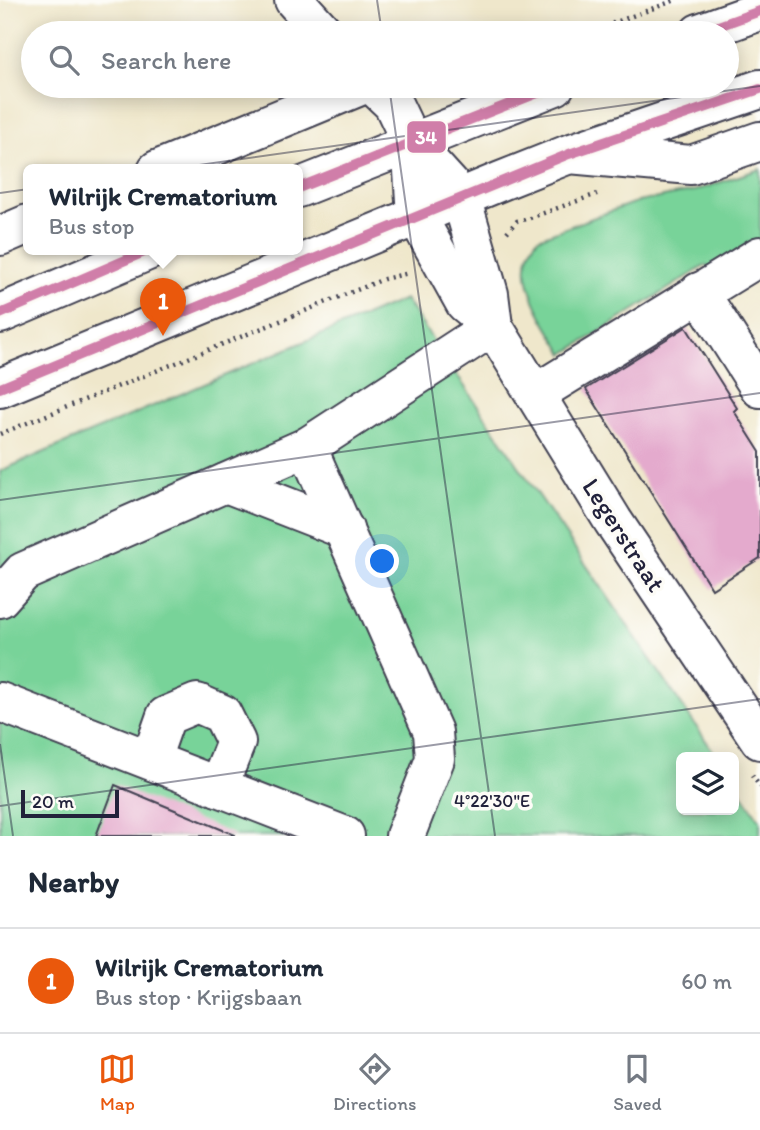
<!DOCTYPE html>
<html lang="en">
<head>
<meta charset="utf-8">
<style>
	body { margin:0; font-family:Itim,sans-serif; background:#f6f6f7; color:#1f2937 }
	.controls { position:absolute; right:21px; bottom:21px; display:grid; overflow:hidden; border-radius:10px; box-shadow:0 4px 18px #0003 }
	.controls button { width:63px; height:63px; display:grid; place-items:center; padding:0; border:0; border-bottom:2px solid #e0e1e3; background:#fff; color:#1f2937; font:35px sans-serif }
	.scale { position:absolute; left:21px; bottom:18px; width:98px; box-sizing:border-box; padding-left:7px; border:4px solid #22223b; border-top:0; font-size:19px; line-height:24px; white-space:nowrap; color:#22223b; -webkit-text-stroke:5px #fdfcf7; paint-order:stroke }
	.you { position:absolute; left:383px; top:562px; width:24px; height:24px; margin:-18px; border:5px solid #fff; border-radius:50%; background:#1a73e8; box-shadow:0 0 0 10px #1a73e833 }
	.badge { display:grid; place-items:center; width:46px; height:46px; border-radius:50%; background:#ea580c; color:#fff; font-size:23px; font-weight:700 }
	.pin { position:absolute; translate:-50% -58px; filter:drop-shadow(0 2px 4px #0008) }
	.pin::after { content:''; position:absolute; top:37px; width:24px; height:21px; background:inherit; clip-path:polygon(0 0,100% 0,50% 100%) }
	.popup { position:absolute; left:23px; top:164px; width:280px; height:91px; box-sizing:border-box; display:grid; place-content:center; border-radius:10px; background:#fff; filter:drop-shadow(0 2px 5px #0005); font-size:23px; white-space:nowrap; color:#747a83 }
	.popup b { font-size:26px; color:#1f2937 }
	.popup::after { content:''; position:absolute; left:50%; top:100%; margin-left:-14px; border:14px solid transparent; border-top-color:#fff }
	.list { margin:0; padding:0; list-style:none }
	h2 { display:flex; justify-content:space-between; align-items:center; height:91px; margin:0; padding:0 28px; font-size:30px }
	h2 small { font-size:23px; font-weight:400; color:#747a83 }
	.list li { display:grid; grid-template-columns:46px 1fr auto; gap:21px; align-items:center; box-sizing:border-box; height:105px; padding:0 28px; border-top:2px solid #e0e1e3 }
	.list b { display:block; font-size:26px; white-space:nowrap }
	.list p { margin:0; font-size:23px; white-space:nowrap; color:#747a83 }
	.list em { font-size:23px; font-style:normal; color:#747a83 }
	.icon { flex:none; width:38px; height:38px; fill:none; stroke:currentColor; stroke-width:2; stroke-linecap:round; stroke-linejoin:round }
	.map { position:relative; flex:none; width:760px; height:836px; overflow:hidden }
	.search { position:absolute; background:#fff; box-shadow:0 4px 18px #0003; left:21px; right:21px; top:21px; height:77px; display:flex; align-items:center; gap:18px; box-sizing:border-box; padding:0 24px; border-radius:38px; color:#747a83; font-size:26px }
	.sheet { height:196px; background:#fff }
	nav { display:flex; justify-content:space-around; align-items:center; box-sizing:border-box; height:98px; border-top:2px solid #e0e1e3; background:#fff; font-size:19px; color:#747a83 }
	nav a { display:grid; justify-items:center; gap:4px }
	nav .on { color:#ea580c }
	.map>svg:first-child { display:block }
	.green { fill:#78d399; stroke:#4d7a6a; stroke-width:2 }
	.building { fill:#e4aacd }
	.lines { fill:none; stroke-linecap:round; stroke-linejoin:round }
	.minor-casing { stroke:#414051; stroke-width:42 }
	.major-casing { stroke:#414051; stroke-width:42 }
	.path { stroke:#414051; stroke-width:4.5; stroke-dasharray:2 5; stroke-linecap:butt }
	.minor { stroke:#fff; stroke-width:38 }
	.major { stroke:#fff; stroke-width:38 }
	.bus-1-casing { stroke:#fdfcf7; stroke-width:16 }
	.bus-1 { stroke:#d07ea9; stroke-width:10 }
	.ticks { fill:none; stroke:#22223b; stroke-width:2; stroke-opacity:0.45 }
	.labels { text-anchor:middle; stroke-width:7; stroke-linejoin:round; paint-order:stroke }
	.street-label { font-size:26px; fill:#22223b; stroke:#fdfcf7 }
	.ticks-label { font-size:18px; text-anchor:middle; fill:#22223b; stroke:#fdfcf7; stroke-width:7; stroke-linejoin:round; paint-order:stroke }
	.line-badge { stroke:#fdfcf7; stroke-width:2.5 }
	.badge-label { font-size:19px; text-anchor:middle; font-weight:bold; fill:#fff }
</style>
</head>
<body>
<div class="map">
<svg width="760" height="836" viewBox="0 0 760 836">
	<rect width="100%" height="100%" fill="#fdfcf7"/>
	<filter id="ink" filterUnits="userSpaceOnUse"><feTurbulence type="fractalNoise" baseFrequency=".0143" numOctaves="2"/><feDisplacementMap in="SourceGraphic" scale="14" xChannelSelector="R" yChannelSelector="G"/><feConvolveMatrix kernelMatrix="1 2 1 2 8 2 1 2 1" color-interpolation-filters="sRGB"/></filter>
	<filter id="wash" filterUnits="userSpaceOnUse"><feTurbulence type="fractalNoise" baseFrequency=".00686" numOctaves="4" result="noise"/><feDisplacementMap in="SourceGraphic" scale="28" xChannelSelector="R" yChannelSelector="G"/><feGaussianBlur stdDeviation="1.57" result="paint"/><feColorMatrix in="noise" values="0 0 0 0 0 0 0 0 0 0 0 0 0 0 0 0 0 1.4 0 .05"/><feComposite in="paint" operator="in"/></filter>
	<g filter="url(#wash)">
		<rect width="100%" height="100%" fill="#efe7cb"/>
		<g class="green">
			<path d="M760,169v73l-49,30 -5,-7 -142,89c-19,-32 -56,-82 -26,-116l95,-35 61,-12z"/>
			<path d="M405,299l312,458h-36v53h53v-28l26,38v16h-760v-365z"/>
		</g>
		<g id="blocks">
			<g class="building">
				<path d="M686,327l51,81 -3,3 26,41v106l-48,31 -126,-200z"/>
				<path d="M115,785l120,50v1h-139z"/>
			</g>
		</g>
	</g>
	<g filter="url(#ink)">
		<use href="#blocks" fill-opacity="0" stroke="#414051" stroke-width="2"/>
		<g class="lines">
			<defs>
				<g id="minor">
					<path d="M294,0l30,33"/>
					<path d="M374,86l19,18 18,38 50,55 28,97 4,32"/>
					<path d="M411,142l5,73 49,88 28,23 120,195 147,219"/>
					<path d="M569,154l122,11 69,-24"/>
					<path d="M157,170l203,-84"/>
					<path d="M0,236l28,-12"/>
					<path d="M699,292l61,96"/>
					<path d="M535,394l225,-138"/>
					<path d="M307,447l186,-121"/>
					<path d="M226,483l118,46"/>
					<path d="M0,598l23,-26 284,-125 126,285 2,27 -30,77"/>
					<path d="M0,702l345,134"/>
					<path d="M151,759l15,-43 31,-13 25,11 14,28 -18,45"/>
				</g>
				<g id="major">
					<path d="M699,33l61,-22"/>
					<path d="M298,188l257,-102"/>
					<path d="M0,314l150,-64"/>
					<path d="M0,388l501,-207 68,-27 191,-65"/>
				</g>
			</defs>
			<use href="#minor" class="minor-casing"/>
			<use href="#major" class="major-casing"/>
			<g class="path">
				<path d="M586,33l90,-33"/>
				<path d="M425,93l19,-7"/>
				<path d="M507,232l10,-11 10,-2 70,-25"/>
				<path d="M0,434l384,-155 25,-6"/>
				<path d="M752,775l8,12"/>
			</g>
			<use href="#minor" class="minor"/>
			<use href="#major" class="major"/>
			<defs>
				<g id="bus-1">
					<path d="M699,33l61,-22"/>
					<path d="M298,188l257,-102"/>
					<path d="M0,314l149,-64"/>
					<path d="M0,388l569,-234 191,-65"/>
				</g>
			</defs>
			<use href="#bus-1" class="bus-1-casing"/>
			<use href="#bus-1" class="bus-1"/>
		</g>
	</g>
	<path class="ticks" d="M377,0l5,33M389,86l106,750M0,193l760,-107M0,500l760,-107M0,744l13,92M0,806l760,-107"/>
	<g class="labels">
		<g class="street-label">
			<text transform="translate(624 535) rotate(57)" y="9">Legerstraat</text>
		</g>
	</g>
	<g class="ticks-label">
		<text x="492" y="807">4°22'30"E</text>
	</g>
	<rect class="line-badge" x="406" y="120" width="41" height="34" rx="7" fill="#d07ea9"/>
	<g class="badge-label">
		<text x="426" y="144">34</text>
	</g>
</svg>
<div class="controls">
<button><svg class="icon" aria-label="layers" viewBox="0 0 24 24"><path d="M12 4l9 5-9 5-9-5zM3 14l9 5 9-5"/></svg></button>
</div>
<div class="scale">20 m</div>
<div class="you"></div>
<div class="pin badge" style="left:163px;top:336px">1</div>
<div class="popup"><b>Wilrijk Crematorium</b>Bus stop</div>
<div class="search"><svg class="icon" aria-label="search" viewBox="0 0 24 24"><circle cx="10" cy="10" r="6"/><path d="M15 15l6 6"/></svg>Search here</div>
</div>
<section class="sheet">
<h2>Nearby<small></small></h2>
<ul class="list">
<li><span class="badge">1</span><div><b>Wilrijk Crematorium</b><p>Bus stop · Krijgsbaan</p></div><em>60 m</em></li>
</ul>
</section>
<nav>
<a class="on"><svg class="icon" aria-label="map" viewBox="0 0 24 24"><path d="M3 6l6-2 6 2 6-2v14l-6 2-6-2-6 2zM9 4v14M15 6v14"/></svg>Map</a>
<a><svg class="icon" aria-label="directions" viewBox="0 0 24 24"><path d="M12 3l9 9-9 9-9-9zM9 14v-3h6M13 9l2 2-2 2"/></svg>Directions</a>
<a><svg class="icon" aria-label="saved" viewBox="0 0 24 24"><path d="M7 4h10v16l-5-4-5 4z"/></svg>Saved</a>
</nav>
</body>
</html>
